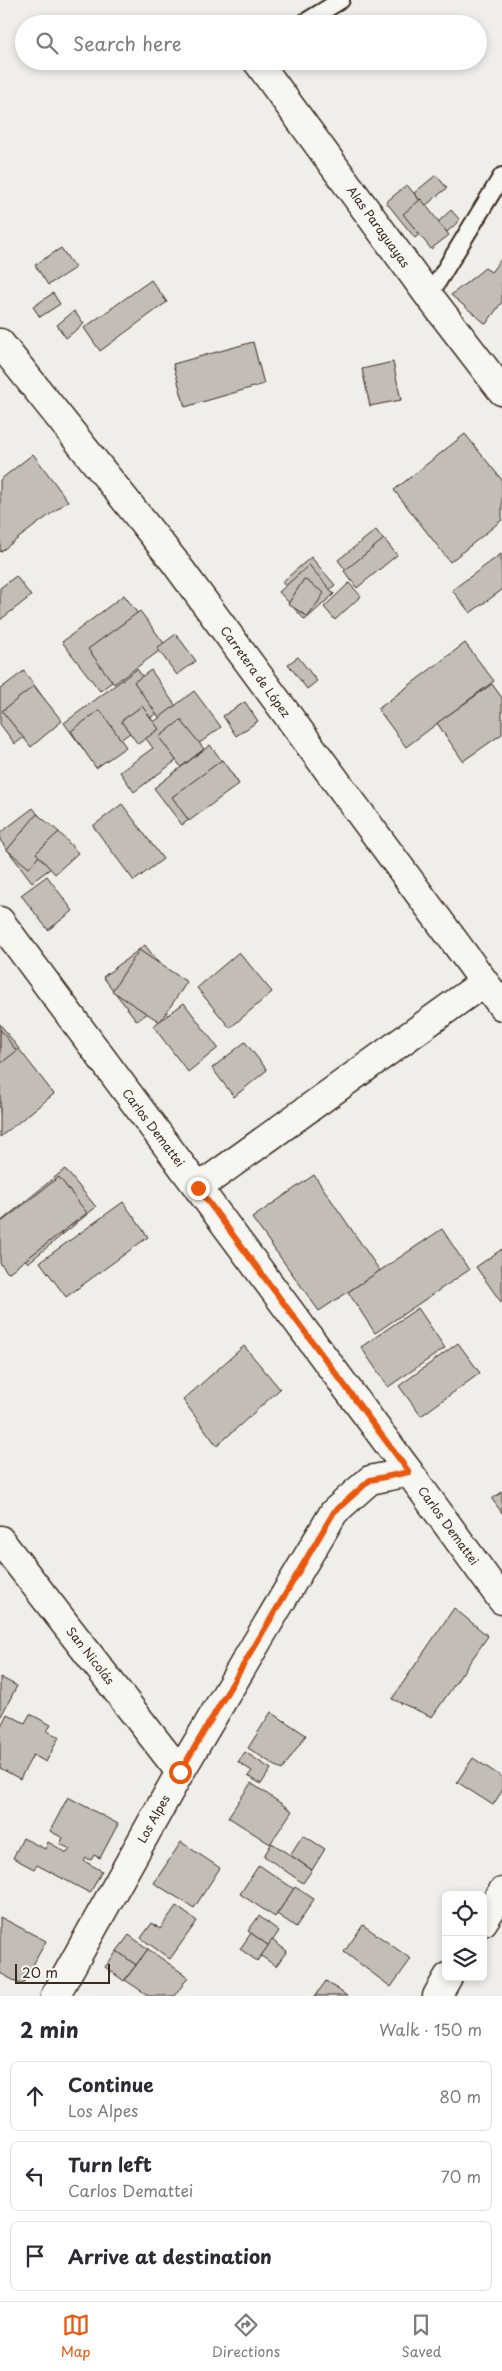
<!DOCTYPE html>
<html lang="en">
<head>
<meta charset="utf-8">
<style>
	body { margin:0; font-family:"Playpen Sans",sans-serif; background:#f2f2f3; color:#2b2b33 }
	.controls { position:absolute; right:15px; bottom:15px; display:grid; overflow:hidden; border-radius:8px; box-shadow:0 2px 8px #0003 }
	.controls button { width:45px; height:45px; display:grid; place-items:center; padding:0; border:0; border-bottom:1px solid #e1e1e2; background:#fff; color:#2b2b33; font:25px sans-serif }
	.scale { position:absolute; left:15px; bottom:12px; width:95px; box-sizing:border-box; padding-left:5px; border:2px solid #3b2a1e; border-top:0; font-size:14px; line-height:18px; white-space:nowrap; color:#3b2a1e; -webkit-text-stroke:4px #f6f6f2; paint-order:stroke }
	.stop { position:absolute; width:15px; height:15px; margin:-11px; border:4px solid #ea580c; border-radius:50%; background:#fff }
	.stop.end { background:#ea580c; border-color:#fff; box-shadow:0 1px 5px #0008 }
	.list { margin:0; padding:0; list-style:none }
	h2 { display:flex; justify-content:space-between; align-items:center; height:65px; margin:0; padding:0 20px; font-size:21px }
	h2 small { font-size:16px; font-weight:400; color:#7c7c81 }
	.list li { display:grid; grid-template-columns:32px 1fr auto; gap:15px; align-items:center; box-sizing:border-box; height:70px; margin:0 10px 10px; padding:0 10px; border:1px solid #e1e1e2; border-radius:8px }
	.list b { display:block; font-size:19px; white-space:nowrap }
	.list p { margin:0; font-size:16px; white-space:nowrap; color:#7c7c81 }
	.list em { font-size:16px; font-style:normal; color:#7c7c81 }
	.icon { flex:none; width:28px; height:28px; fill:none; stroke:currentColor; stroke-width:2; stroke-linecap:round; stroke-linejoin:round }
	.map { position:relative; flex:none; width:502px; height:1996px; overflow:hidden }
	.search { position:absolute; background:#fff; box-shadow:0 2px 8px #0003; left:15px; right:15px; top:15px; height:55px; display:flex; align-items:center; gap:12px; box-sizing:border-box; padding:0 18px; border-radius:28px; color:#7c7c81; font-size:19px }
	.sheet { height:305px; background:#fff }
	nav { display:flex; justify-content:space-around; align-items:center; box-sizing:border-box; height:70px; border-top:1px solid #e1e1e2; background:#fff; font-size:14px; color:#7c7c81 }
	nav a { display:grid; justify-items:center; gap:2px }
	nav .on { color:#ea580c }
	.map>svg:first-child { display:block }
	.building { fill:#c2bdb7; stroke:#3b2a1e }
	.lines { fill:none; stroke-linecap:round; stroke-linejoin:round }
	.service-casing { stroke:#3b2a1e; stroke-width:20 }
	.minor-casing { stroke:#3b2a1e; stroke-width:31 }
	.tertiary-casing { stroke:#3b2a1e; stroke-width:31 }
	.secondary-casing { stroke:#3b2a1e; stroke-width:31 }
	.service { stroke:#f6f6f2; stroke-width:16 }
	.minor { stroke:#f6f6f2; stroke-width:28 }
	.tertiary { stroke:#f6f6f2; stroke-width:28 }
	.secondary { stroke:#f6f6f2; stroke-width:28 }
	.route { stroke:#ea580c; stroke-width:6 }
	.labels { text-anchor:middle; stroke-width:4; stroke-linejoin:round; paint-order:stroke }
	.street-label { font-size:12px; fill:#3b2a1e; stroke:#f6f6f2 }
</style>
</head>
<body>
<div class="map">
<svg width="502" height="1996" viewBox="0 0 502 1996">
	<rect width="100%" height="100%" fill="#efeeea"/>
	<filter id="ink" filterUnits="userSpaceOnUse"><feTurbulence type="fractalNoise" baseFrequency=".02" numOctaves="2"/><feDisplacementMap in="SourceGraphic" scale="10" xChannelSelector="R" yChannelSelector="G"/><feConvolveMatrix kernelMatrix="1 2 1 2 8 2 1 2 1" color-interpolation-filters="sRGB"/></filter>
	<g filter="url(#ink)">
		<g class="building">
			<path d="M436,175l11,13 -22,18 -11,-13z"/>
			<path d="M407,185l29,35 -21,18 -29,-36z"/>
			<path d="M421,199l28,36 -18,14 -28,-35z"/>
			<path d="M451,210l9,10 -13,12 -9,-10z"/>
			<path d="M61,248l14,20 -27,17 -13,-20z"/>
			<path d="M502,258v44l-16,22 -35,-29 34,-27 6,4z"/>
			<path d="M151,280l16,22 -67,49 -16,-23z"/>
			<path d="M53,293l7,11 -20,13 -7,-10z"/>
			<path d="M74,311l10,13 -18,14 -9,-13z"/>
			<path d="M253,342l11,42 -79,23 -12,-43z"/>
			<path d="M393,362l8,38 -31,6 -8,-37z"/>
			<path d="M465,434l37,46v40l-52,42 -56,-72z"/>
			<path d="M33,454l35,47 -68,51v-72z"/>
			<path d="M376,530l19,25 -39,29 -18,-24z"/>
			<path d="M384,539l13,16 -40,33 -13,-17z"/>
			<path d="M501,554l1,36 -32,23 -18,-23z"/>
			<path d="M311,557l24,28 -29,25 -24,-28z"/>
			<path d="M309,565l25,29 -29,26 -26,-28z"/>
			<path d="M16,576l15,20 -31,24v-32z"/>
			<path d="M304,579l20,14 -16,24 -20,-13z"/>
			<path d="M349,583l12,13 -26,24 -11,-13z"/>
			<path d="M124,595l37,50 -61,46 -38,-49z"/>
			<path d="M140,611l26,35 -52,38 -26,-35z"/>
			<path d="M176,634l20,27 -19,14 -20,-27z"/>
			<path d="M465,643l29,38 -88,66 -28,-38z"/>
			<path d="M298,657l19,24 -10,8 -19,-25z"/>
			<path d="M137,669l28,38 -73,54 -28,-38z"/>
			<path d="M151,670l28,41 -16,12 -29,-41z"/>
			<path d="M24,671l31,43 -40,30 -15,-20v-35z"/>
			<path d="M492,684l10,14v36l-39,27 -26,-38z"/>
			<path d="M34,686l28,35 -31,26 -29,-36z"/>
			<path d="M194,691l27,36 -87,65 -14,-20 33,-24 -12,-16z"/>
			<path d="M245,702l13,19 -22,15 -13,-20z"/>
			<path d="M142,706l17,23 -21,15 -17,-23z"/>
			<path d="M100,710l26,37 -30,21 -25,-37z"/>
			<path d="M181,720l23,29 -23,18 -22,-30z"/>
			<path d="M210,745l28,37 -56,43 -28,-37z"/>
			<path d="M222,760l17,24 -50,37 -17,-24z"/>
			<path d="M122,804l41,55 -29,22 -41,-55z"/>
			<path d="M33,808l36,47 -37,27 -32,-42v-7z"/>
			<path d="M37,814l22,18 -30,36 -22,-18z"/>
			<path d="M59,832l19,21 -23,21 -19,-21z"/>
			<path d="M47,876l26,35 -25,19 -27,-35z"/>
			<path d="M145,945l34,45 -42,31 -34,-44z"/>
			<path d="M139,950l48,32 -27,40 -48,-31z"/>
			<path d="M239,952l33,40 -42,36 -33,-40z"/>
			<path d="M184,1003l34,45 -30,24 -35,-46z"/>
			<path d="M0,1024l19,25 -19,15z"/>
			<path d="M0,1029l40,53 -40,31z"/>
			<path d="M245,1042l22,28 -33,27 -22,-29z"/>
			<path d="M19,1049l35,45 -54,43v-73z"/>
			<path d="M65,1169l31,38 -68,56 -28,-34v-7z"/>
			<path d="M314,1175l66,96 -61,40 -67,-93z"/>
			<path d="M59,1177l28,36 -79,60 -8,-10v-40z"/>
			<path d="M123,1202l25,35 -82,60 -26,-35z"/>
			<path d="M442,1229l27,41 -94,63 -27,-41z"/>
			<path d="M502,1249v53h-1l-25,-35z"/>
			<path d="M418,1308l27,40 -57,39 -27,-40z"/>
			<path d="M458,1343l22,30 -59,43 -22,-30z"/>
			<path d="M244,1346l36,43 -63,57 -34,-46z"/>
			<path d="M502,1492v21l-10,-14z"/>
			<path d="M454,1608l34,28 -56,81 -40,-18z"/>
			<path d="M0,1677l17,9 -17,32z"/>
			<path d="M271,1712l35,23 -24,35 -34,-22z"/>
			<path d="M7,1714l18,9 5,-9 21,11 -4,6 12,6 -13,25 -13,-7 -13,24 -20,-11v-40z"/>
			<path d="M245,1752l26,17 -10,15 -13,-8 4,-5 -14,-9z"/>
			<path d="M473,1758l29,19v14l-9,14 -36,-23z"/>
			<path d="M251,1783l41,28 -22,33 -42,-27z"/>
			<path d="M68,1797l50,27 -18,34 -6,-3 -3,5 -5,-2 -2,3 18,10 -12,22 -53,-28 -3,4 -21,-11 10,-20 22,11 3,-7 19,11 3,-4 -10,-5 3,-6 -13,-7z"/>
			<path d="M303,1835l22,14 -13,21 -22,-15z"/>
			<path d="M181,1842l39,26 -26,40 -40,-25z"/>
			<path d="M272,1843l40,27 -9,13 -39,-27z"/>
			<path d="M259,1865l35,24 -19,28 -35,-23z"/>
			<path d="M295,1887l19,12 -18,28 -19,-13z"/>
			<path d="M176,1906l21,15 -27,38 -29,-21 11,-15 8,6z"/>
			<path d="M259,1916l20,15 -10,15 -21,-15z"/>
			<path d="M0,1917l46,24 -24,44 -22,-12z"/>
			<path d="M363,1925l48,34 -20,28 -47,-35z"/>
			<path d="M251,1933l18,13 -12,15 -17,-12z"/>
			<path d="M129,1935l19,14 -12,16 -19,-14z"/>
			<path d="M272,1940l15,11 -11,15 -15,-10z"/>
			<path d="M148,1949l40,28 -13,19h-26l-24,-16z"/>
			<path d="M117,1951l19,14 -12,16 -19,-14z"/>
			<path d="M326,1981l21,15h-32z"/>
		</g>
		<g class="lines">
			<defs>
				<g id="service">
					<path d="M302,24l39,-24"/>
					<path d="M429,296l73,-120"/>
				</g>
				<g id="minor">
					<path d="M257,61l172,235 73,95"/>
					<path d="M0,921l409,551"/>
					<path d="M198,1188l285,-205"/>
					<path d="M0,1540l180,232"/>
					<path d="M483,1922l19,-30"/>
					<path d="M437,1996l11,-19"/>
				</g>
				<path id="tertiary" d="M55,1996l125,-224 154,-260 36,-32 39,-8 93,128"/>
				<path id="secondary" d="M0,343l174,218 328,445"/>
			</defs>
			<use href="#service" class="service-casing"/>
			<use href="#minor" class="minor-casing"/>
			<use href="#tertiary" class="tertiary-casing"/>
			<use href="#secondary" class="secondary-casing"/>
			<use href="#service" class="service"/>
			<use href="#minor" class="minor"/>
			<use href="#tertiary" class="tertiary"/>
			<use href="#secondary" class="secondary"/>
		</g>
	</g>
	<g class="lines" filter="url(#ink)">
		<path class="route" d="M180,1772l154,-260 36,-32 39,-8 -211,-284"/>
	</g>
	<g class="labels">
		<g class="street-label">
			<text transform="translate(378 227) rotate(54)" y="4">Alas Paraguayas</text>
			<text transform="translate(255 672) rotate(54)" y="4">Carretera de López</text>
			<text transform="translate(153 1128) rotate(53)" y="4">Carlos Demattei</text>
			<text transform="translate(448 1526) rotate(54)" y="4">Carlos Demattei</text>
			<text transform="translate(90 1656) rotate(52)" y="4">San Nicolás</text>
			<text transform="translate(154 1819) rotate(-61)" y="4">Los Alpes</text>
		</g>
	</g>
</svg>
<div class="controls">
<button><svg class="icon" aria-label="locate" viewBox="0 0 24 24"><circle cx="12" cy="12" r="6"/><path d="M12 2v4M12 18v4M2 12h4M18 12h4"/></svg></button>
<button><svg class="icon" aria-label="layers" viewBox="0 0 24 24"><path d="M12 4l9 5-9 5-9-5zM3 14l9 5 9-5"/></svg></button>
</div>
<div class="scale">20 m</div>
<div class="stop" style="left:180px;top:1772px"></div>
<div class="stop end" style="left:198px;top:1188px"></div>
<div class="search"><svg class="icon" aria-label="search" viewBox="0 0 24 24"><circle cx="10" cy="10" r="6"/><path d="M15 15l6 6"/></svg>Search here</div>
</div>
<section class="sheet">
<h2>2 min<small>Walk · 150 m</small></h2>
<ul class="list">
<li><svg class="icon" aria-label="ahead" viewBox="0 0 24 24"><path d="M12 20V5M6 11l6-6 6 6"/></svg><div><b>Continue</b><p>Los Alpes</p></div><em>80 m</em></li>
<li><svg class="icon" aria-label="left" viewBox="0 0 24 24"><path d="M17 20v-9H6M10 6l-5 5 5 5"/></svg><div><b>Turn left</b><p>Carlos Demattei</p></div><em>70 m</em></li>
<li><svg class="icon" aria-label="arrive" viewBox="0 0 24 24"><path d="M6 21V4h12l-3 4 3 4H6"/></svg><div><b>Arrive at destination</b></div></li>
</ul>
</section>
<nav>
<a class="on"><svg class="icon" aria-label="map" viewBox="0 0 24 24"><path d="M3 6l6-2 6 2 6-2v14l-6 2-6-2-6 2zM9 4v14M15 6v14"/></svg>Map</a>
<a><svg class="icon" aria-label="directions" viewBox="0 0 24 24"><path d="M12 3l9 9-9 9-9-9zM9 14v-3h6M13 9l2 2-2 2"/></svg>Directions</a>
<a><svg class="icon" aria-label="saved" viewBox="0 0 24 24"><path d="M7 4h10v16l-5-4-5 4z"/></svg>Saved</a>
</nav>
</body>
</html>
